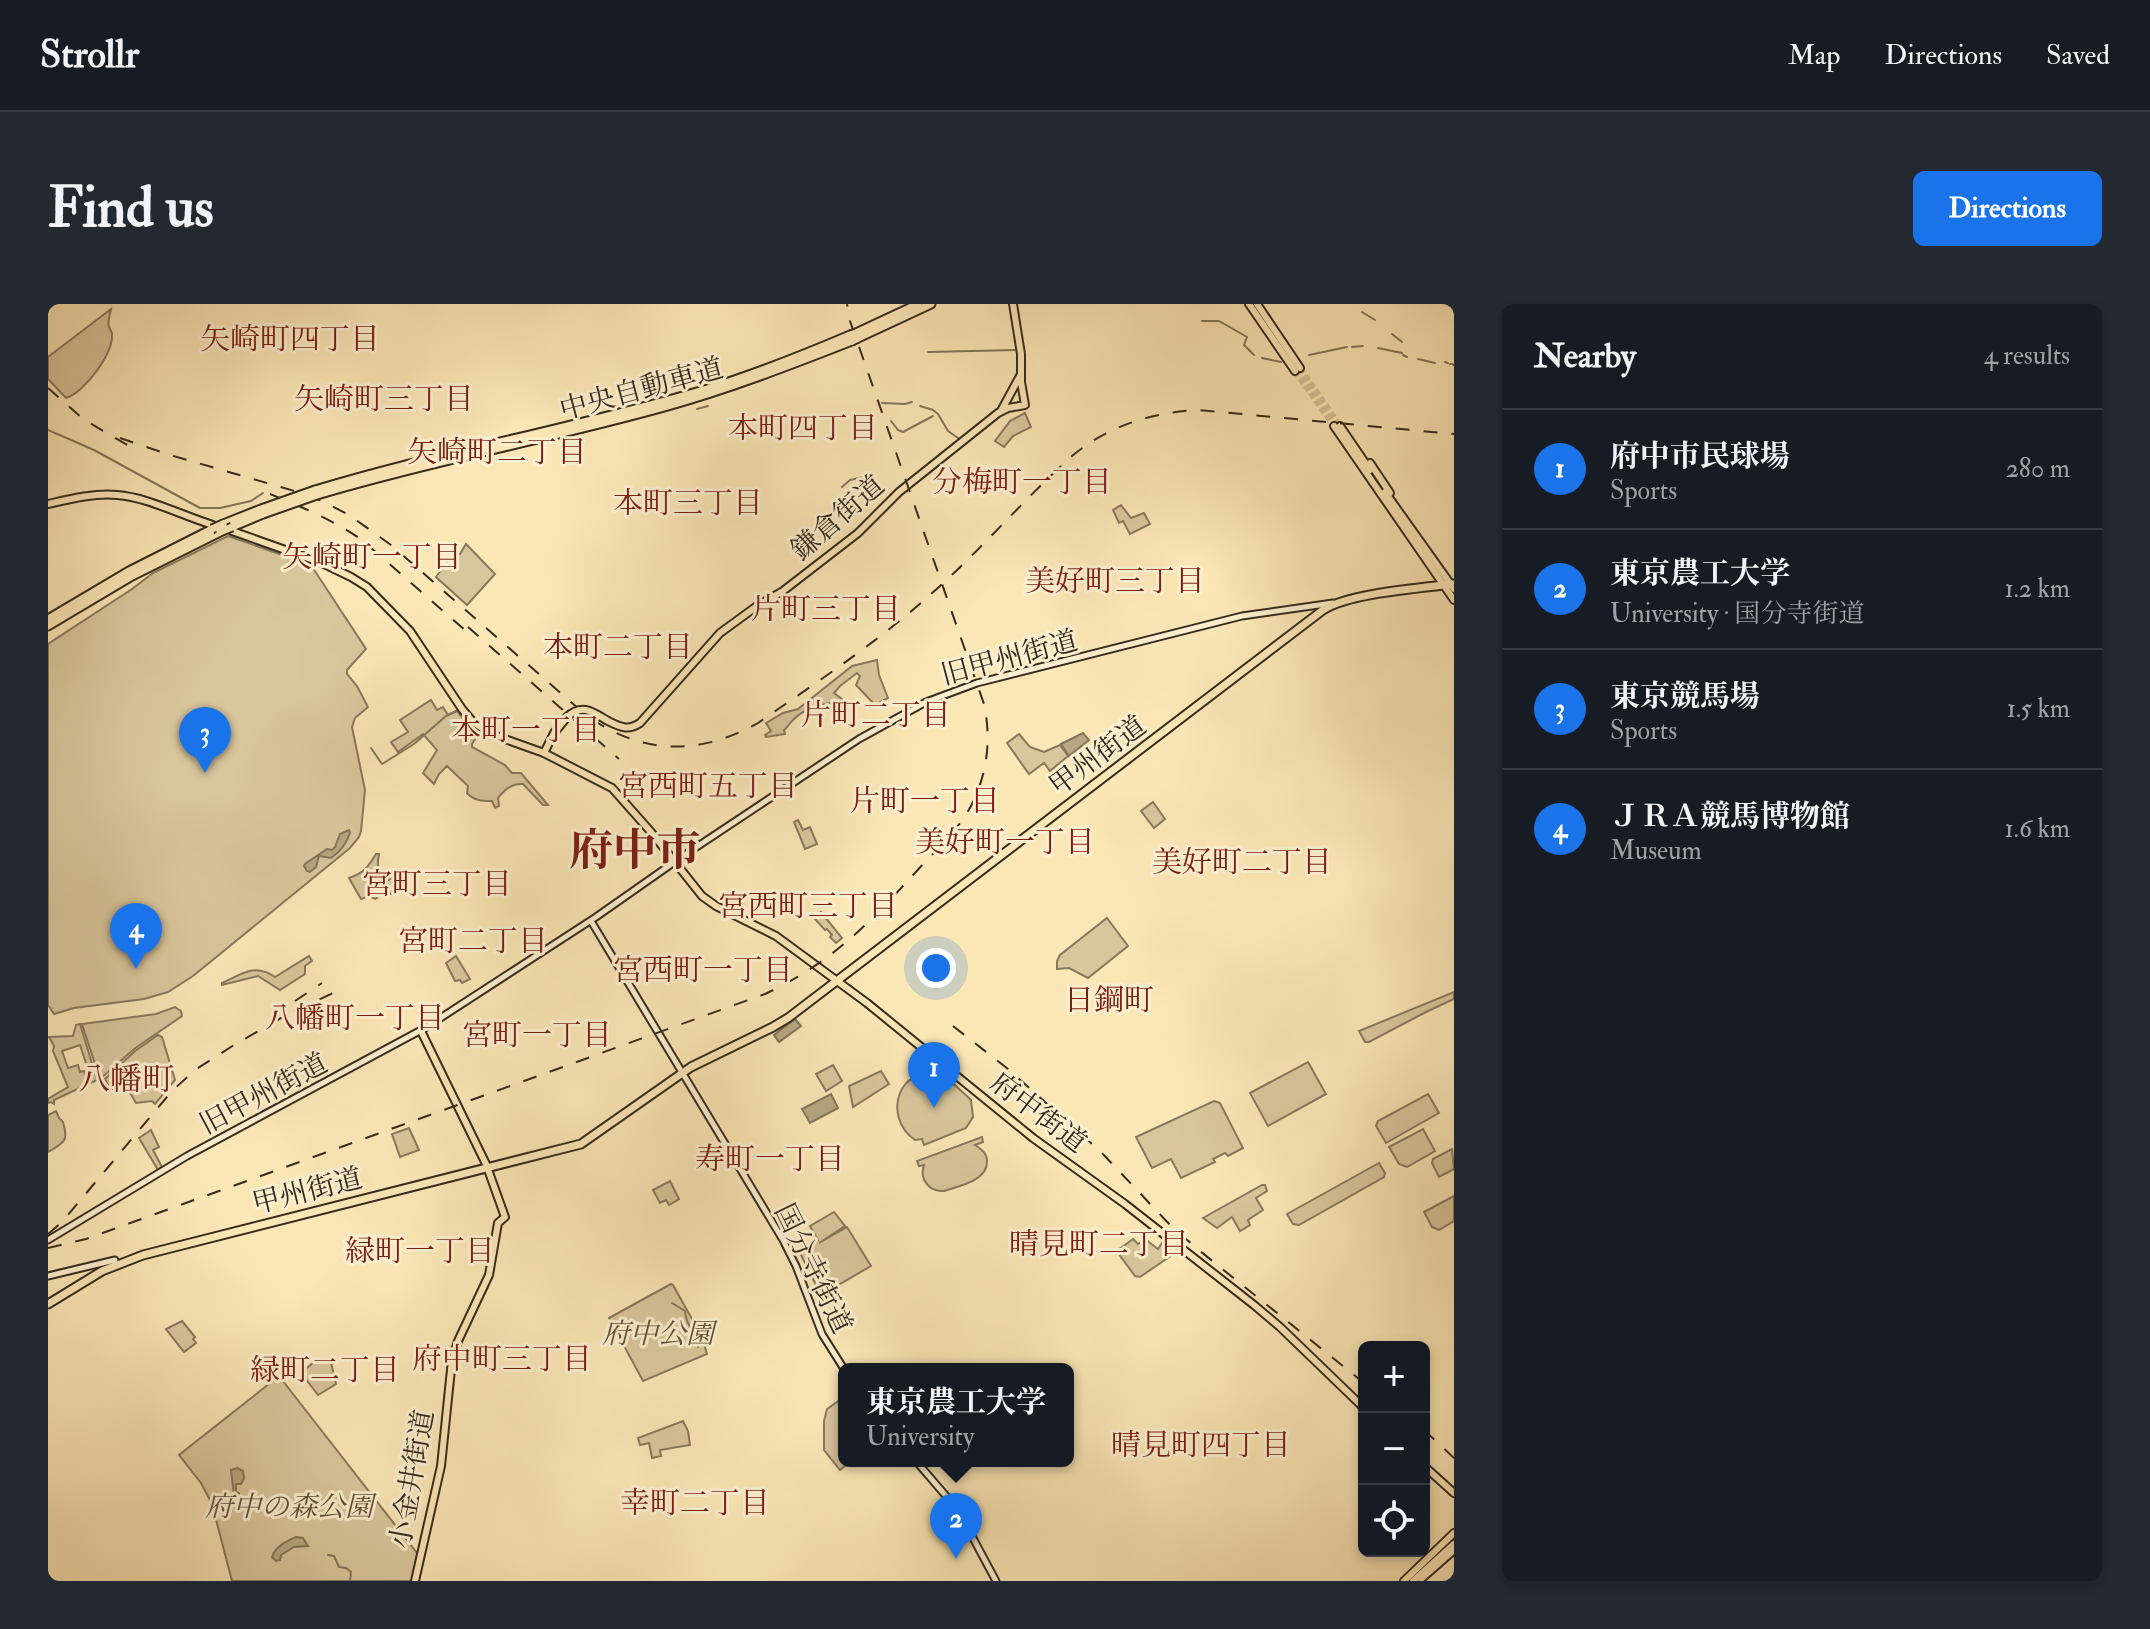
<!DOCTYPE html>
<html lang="en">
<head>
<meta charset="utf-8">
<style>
	body { margin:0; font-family:"IM FELL Double Pica","Noto Serif JP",serif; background:#242831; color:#f1f3f6 }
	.controls { position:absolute; right:24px; bottom:24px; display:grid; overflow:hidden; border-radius:12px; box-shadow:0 4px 12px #0003 }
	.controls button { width:72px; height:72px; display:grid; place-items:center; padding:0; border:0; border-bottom:2px solid #363941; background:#171b24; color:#f1f3f6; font:40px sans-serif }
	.you { position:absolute; left:888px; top:664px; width:28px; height:28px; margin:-20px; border:6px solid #fff; border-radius:50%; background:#1a73e8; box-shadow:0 0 0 12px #1a73e833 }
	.badge { display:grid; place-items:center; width:52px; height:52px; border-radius:50%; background:#1a73e8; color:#fff; font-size:26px; font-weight:700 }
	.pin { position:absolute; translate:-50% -66px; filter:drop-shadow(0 2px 4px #0008) }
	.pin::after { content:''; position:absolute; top:42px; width:28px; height:24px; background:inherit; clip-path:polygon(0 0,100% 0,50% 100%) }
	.popup { position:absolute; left:790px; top:1059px; width:236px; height:104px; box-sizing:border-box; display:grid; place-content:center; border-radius:12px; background:#171b24; filter:drop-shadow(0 2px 6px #0005); font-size:26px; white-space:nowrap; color:#9ea1a6 }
	.popup b { font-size:30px; color:#f1f3f6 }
	.popup::after { content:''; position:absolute; left:50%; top:100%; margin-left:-16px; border:16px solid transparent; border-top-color:#171b24 }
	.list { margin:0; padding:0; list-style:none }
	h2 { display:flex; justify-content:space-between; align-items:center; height:104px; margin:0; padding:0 32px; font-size:34px }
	h2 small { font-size:26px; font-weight:400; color:#9ea1a6 }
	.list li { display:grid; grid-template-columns:52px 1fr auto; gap:24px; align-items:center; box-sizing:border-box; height:120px; padding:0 32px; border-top:2px solid #363941 }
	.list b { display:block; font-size:30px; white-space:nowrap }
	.list p { margin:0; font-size:26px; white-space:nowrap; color:#9ea1a6 }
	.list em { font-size:26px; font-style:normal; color:#9ea1a6 }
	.icon { flex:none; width:44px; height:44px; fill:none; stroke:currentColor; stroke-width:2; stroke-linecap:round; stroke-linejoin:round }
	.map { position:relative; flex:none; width:1406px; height:1277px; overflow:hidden; border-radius:12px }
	header { display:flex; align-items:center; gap:48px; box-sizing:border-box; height:112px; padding:0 40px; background:#171b24; border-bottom:2px solid #363941 }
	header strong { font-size:38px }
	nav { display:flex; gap:44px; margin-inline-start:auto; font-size:28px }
	.intro { display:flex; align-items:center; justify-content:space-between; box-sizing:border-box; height:192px; padding:0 48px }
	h1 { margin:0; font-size:56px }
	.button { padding:20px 36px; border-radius:12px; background:#1a73e8; color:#fff; font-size:28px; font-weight:700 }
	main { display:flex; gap:48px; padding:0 48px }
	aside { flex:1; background:#171b24; border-radius:12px; box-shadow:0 4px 12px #0003 }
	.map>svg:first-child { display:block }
	.green { fill:#dac69c; stroke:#88785e; stroke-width:2; fill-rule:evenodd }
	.water { fill:#b8a682; stroke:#84755a; stroke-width:2 }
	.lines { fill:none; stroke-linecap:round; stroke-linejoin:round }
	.stream { stroke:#84755a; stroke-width:2 }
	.primary-tunnel { stroke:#d4c197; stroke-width:6; stroke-dasharray:6 3; stroke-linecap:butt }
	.secondary-casing { stroke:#372b1f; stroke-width:9 }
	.primary-casing { stroke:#372b1f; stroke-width:10 }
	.trunk-casing { stroke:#372b1f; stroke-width:11 }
	.motorway-casing { stroke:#372b1f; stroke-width:11 }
	.secondary { stroke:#fcefcf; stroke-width:5 }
	.primary { stroke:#fbe6b5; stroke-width:6 }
	.trunk { stroke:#fbe6b5; stroke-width:7 }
	.motorway { stroke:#fbe6b5; stroke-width:7 }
	.rail { stroke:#372b1f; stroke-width:2; stroke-dasharray:14 14; stroke-linecap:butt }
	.primary-bridge-casing { stroke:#372b1f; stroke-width:10; stroke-linecap:butt }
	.motorway-bridge-casing { stroke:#372b1f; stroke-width:11; stroke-linecap:butt }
	.primary-bridge { stroke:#fbe6b5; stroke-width:6 }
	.motorway-bridge { stroke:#fbe6b5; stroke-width:7 }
	.labels { text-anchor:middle; stroke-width:6; stroke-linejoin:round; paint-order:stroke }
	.street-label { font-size:28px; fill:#372b1f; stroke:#fcefcf }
	.park-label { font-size:28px; font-style:italic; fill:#60523e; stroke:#fcefcf }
	.neighbourhood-label { font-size:30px; fill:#7a1f14; stroke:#fcefcf }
	.quarter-label { font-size:32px; fill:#7a1f14; stroke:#fcefcf }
	.town-label { font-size:44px; font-weight:bold; fill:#7a1f14; stroke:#fcefcf }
</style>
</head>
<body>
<header>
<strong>Strollr</strong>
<nav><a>Map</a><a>Directions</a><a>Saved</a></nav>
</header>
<div class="intro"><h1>Find us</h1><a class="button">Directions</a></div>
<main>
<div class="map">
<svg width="1406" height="1277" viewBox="0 0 1406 1277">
	<rect width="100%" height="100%" fill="#fbe6b5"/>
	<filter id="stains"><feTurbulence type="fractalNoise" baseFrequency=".0025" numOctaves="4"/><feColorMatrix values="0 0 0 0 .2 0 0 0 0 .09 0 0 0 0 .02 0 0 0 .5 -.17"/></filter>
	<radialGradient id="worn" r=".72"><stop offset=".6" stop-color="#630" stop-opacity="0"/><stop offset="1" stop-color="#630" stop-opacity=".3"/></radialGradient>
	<g class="green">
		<path d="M63,5c-1,6 -4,12 -2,18 1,2 2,4 3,6 2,20 -28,60 -46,65l-18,-19v-22z"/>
		<path d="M977,109l6,14 -18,9 -9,11 -9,-6 15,-20z"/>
		<path d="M1073,201l10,13 13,-5 6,11 -20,10 -7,-13 -4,2 -6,-13z"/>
		<path d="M180,232l83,29 55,84 -19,21v4l10,12 11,21 -13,11 -3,9 13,63 -4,41 -2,6 -9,11 -157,128 -25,16 -24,7 -70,9 -20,6 -6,-9v-361l84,-55 21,-16z"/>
		<path d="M418,240l29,30 -28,31 -31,-28 19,-25 5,2z"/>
		<path d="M829,356l2,15 9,23 -13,7 -19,-20 4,-9 -3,-3 -17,13 -6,7 8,6 -3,3c-18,2 -34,5 -47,19 -3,3 -5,7 -8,9l1,4 -19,3 -1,-2 6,-4 -5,-8 17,-10 15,-4 54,-43z"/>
		<path d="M383,396l6,10 6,-3 5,8 9,-4 11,14 11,9 -7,10v3l33,18 7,8h9l27,32h-5l-20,-21c-10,-1 -19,6 -25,14l1,8 -4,2 -3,-7c-9,0 -18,0 -25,-8l1,-7 -21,-20 -8,8 -5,10 -11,-11 14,-23 -14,-16 -25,18 -7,-10 17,-10 -8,-12z"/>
		<path d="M971,430l11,13 14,5 16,-7 8,11 -18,15 -6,-8 -15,11 -22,-31z"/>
		<path d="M1105,498l12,17 -11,9 -13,-17z"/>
		<path d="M750,516l5,10 7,-3 7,17 -12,5 -11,-27z"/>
		<path d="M328,550h3c-2,9 -2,22 7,27l8,-4 2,15 -6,2 -4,-7 -12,3 3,8 -2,1 -6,-3 -8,3 -12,-21c15,-5 19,-11 27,-24z"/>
		<path d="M773,608l21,26 -6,5 -6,-6 2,-2 -5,-6 -2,1 -11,-12z"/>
		<path d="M1059,614l21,28 -40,32 -19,-10 -12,1v-8l3,-6z"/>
		<path d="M261,652l3,5 -7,5v8l-25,16 -22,-14 -36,9v-2c20,-9 33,-20 53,-6z"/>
		<path d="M408,652l14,23 -8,4 -2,-3 -5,1 -9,-18z"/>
		<path d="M1406,688v7l-28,13 -57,30h-4l-6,-11z"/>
		<path d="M127,703l6,4 1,5 -48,33 -34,30 -18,-55 74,-10z"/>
		<path d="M32,720l17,56 -43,20v4l-3,-2 -3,1v-4l20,-12 -15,-36 1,-5 -5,-9 24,-1 3,-11zM32,741l11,33 -3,2 -4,-9 -4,1 -2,-7 -10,3 -6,-17z"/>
		<path d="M110,731l4,2 13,43 -20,24 -3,-3 -16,2 -10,-17 -4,-1 -12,5 -5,-11 30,-28z"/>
		<path d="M1260,758l18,32 -58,32 -18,-33z"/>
		<path d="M785,761l9,16 -16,10 -10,-17z"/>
		<path d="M833,767l8,13 -36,23 -4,-21z"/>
		<path d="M894,769l29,27 2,17 -7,11 -42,17 -2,-6 -7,1c-35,-24 -13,-79 22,-61z"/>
		<path d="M1380,790l11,19 -53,30 -10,-17 2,-5z"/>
		<path d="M1166,797l6,2 23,45 -15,8 -3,-3 -12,6 2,3 -34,16 -10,-19 -19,9 -16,-31z"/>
		<path d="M8,807l3,7 4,4c6,19 1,21 -15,30v-37z"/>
		<path d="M361,824l10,22 -19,7 -8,-23z"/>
		<path d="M1375,825l12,22 -28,16 -8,-3 -10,-17z"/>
		<path d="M103,826l8,17 -6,3 9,17 -4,3 -19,-32z"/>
		<path d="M934,833l1,5 -8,3c6,4 12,8 12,16 1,20 -29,25 -43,30 -15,1 -25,-12 -20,-26l-5,1 -2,-5z"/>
		<path d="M1404,845l2,20 -15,8 -7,-14 1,-4z"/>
		<path d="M1331,859l6,10 -1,4 -85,48 -6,-1 -6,-10z"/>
		<path d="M622,877l9,18 -10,6 -3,-5 -6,3 -7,-13z"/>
		<path d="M1214,881h3l2,6 -11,7 7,12 -15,10 2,5 -10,6 -8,-14 -15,11 -14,-10z"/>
		<path d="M1406,892v25l-15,9 -7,-3 -8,-15z"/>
		<path d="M786,908l11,14 -26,17 28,-16 24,39 -50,29 -22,-44 19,-11 -8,-14z"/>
		<path d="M1085,935l5,5 7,-5 13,10 4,-6 13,10 -35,24 -5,-1 -17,-23v-3z"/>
		<path d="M623,980l2,1 29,52 5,17 -64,27 -34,-63z"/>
		<path d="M134,1017l13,16 -2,2 3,4 -12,9 -18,-23z"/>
		<path d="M282,1054l6,26 -18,11 -17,-22 13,-11z"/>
		<path d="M231,1072l138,177 -5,28h-180l-20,-77 -11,-21 -22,-28z"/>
		<path d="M796,1093v64h7l-11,9 -16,-20v-29l3,-12z"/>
		<path d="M635,1117l5,10 2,14 -30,5 1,6 -9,2 -3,-15 -9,2 -2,-7z"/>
	</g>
	<g class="water">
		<path d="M1035,429l6,7 -20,16 -8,-12z"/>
		<path d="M301,526l1,3c-3,9 -10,19 -19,25l-12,-2 -3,11 -6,5 -3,-1 -3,-5 1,-2 22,-15 5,1 3,-3 5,-13z"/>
		<path d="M747,715l6,7 -22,16 -5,-7z"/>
		<path d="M783,790l7,14 -28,15 -8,-14z"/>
		<path d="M189,1164l6,3 1,7 -3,6h-5v8l3,1 -2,5 -10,7 -5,-6 3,-3 9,-1 -3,-25z"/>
		<path d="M248,1233l7,1 5,8 -14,1 -13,8 -1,5 -4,1 -4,-4c4,-11 13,-15 24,-20z"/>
	</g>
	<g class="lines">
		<g class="stream">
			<path d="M1314,8l13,8"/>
			<path d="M1154,17h17l28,16 -3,8 10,10"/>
			<path d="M1344,30l10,8"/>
			<path d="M1304,43l11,-1"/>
			<path d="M1330,44l24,5"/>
			<path d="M880,48l88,-2"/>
			<path d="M1261,51l38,-8"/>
			<path d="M1355,51l4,2"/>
			<path d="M1214,54l19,4"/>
			<path d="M1370,55l17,4"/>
			<path d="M1397,58l3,1"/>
			<path d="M1402,60h1"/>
			<path d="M1404,60l2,1"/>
			<path d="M834,99l23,1 7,-2"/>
			<path d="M872,102l13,4 5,4 10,17 13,9"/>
			<path d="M649,105l11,-3"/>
			<path d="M843,117l7,9 5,2 30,-16"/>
			<path d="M0,126l46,20 106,58h20l31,-7 12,-8"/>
			<path d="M794,183l8,-7 14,-3"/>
			<path d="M323,444l11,16 32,-20 32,-28 12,-6"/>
			<path d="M624,999l13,8c1,12 8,22 17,29l-4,7"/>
			<path d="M280,1251l6,1 5,11 7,1 5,4 -1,9"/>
		</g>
		<g class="primary-tunnel">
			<path d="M1252,64l40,58"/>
			<path d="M1247,67l39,55"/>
		</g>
		<defs>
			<g id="secondary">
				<path d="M543,617l192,319 13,26 26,68 22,35"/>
				<path d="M0,936l139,-84 238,-128 171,-111 87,-61 176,-117 67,-37 51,-19 265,-67 91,-13"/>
				<path d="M0,972l67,-16"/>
				<path d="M868,1157l42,49 38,71"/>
			</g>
			<g id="primary">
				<path d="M1201,0l46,67"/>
				<path d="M1209,0l43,64"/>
				<path d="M953,107l19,-35"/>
				<path d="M1286,122l120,174"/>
				<path d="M1292,122l30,44"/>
				<path d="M1322,159l20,30"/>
				<path d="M1337,188l69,97"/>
				<path d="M0,200c22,-5 46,-11 69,-9 30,2 66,21 96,30"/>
				<path d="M184,227l90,32 29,14 16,10 43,44 52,78 11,13 18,12 53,19 68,35 39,44 51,64 14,10 60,30 91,67 166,135 92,66 129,101 26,22 84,81"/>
				<path d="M560,417c12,6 20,10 32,2l80,-90 37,-27 26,-15 75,-58 41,-41 99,-79 10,-5 17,-3 -4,-23v-28l-8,-50"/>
				<path d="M496,449l10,-20 13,-16"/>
				<path d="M1376,1162l30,27"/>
				<path d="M1373,1275l33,-29"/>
				<path d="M367,1277l26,-115 11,-106 6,-19 31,-66 9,-52 7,-6 -19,-53 -65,-133"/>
				<path d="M1356,1277l50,-48"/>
				<path d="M1365,1277l41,-37"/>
			</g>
			<path id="trunk" d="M0,1000l54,-33 41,-16 438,-111 110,-77 82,-40 15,-9 535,-408c26,-17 98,-22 131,-26"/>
			<g id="motorway">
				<path d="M808,29l62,-29"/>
				<path d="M810,34l73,-34"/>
				<path d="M267,186c129,-39 262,-62 392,-101 48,-15 96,-34 143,-54"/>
				<path d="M269,191c116,-35 234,-56 351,-89 63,-18 123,-41 184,-65"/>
				<path d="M175,220l38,-15"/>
				<path d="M184,223l31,-13"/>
				<path d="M0,315l81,-48 83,-42"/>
				<path d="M0,322l84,-50 88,-44"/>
			</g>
		</defs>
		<use href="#secondary" class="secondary-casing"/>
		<use href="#primary" class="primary-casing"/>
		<use href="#trunk" class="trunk-casing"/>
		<use href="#motorway" class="motorway-casing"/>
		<use href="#secondary" class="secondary"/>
		<use href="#primary" class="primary"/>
		<use href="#trunk" class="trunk"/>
		<use href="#motorway" class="motorway"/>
		<g class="rail">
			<path d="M0,84l35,31 46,27"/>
			<path d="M72,134l50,17 128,37 24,9 27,14 42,30 196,171c56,39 112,40 171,7 59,-41 120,-81 173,-129 49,-43 92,-94 141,-138 36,-30 80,-44 127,-46l255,24"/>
			<path d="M222,190c32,13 63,26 92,46l112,98"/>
			<path d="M420,323l151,132"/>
			<path d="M247,697l27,-18"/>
			<path d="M905,722l55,43 92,82 72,76 28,24 164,132"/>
			<path d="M0,930l14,-12 110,-131 23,-21 39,-25 54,-31 56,-26"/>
			<path d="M0,944l38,-9 679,-245c72,-34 108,-75 160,-132 18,-19 38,-38 49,-62 14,-31 17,-63 10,-96l-134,-383 -3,-17"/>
			<path d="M1376,1126l30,28"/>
		</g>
		<defs>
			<path id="primary-bridge" d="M519,413c15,-14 26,-5 41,4"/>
			<g id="motorway-bridge">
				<path d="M802,31l6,-2"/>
				<path d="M804,37l6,-3"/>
				<path d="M213,205l54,-19"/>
				<path d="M215,210l54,-19"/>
				<path d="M164,225l11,-5"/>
				<path d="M172,228l12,-5"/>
			</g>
		</defs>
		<use href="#primary-bridge" class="primary-bridge-casing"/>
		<use href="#motorway-bridge" class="motorway-bridge-casing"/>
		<use href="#primary-bridge" class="primary-bridge"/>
		<use href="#motorway-bridge" class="motorway-bridge"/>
	</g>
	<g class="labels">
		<g class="street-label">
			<text transform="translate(593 84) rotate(-15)" y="10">中央自動車道</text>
			<text transform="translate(789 213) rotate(-41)" y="10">鎌倉街道</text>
			<text transform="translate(961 353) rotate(-15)" y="10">旧甲州街道</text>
			<text transform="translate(1049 451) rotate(-37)" y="10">甲州街道</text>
			<text transform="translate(215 789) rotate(-28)" y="10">旧甲州街道</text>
			<text transform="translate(991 808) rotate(37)" y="10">府中街道</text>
			<text transform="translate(259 886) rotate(-14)" y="10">甲州街道</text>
			<text transform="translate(766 964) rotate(64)" y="10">国分寺街道</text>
			<text transform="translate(363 1175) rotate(-80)" y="10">小金井街道</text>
		</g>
		<g class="park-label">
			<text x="610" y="1039">府中公園</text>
			<text x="241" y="1212">府中の森公園</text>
		</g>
		<g class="neighbourhood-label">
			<text x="242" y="45">矢崎町四丁目</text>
			<text x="336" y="105">矢崎町三丁目</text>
			<text x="755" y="134">本町四丁目</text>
			<text x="449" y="158">矢崎町二丁目</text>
			<text x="974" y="188">分梅町一丁目</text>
			<text x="640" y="209">本町三丁目</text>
			<text x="324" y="263">矢崎町一丁目</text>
			<text x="1067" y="287">美好町三丁目</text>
			<text x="778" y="315">片町三丁目</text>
			<text x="570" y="353">本町二丁目</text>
			<text x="828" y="421">片町二丁目</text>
			<text x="478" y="436">本町一丁目</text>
			<text x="660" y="492">宮西町五丁目</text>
			<text x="877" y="507">片町一丁目</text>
			<text x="957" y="548">美好町一丁目</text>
			<text x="1194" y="568">美好町二丁目</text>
			<text x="389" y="590">宮町三丁目</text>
			<text x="760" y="612">宮西町三丁目</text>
			<text x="425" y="647">宮町二丁目</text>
			<text x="655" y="676">宮西町一丁目</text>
			<text x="1061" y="706">日鋼町</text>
			<text x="307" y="724">八幡町一丁目</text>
			<text x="489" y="741">宮町一丁目</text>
			<text x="722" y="865">寿町一丁目</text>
			<text x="1051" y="950">晴見町二丁目</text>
			<text x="372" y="957">緑町一丁目</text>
			<text x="454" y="1065">府中町三丁目</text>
			<text x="277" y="1076">緑町二丁目</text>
			<text x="1153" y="1151">晴見町四丁目</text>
			<text x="647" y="1209">幸町二丁目</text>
		</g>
		<g class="quarter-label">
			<text x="78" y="786">八幡町</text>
		</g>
		<g class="town-label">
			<text x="587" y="561">府中市</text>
		</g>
	</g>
	<rect width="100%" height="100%" filter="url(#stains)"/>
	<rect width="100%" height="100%" fill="url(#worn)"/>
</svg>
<div class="controls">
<button>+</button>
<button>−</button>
<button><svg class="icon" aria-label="locate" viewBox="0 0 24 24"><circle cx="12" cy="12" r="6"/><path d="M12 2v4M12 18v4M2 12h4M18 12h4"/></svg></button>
</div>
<div class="you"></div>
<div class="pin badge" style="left:886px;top:804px">1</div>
<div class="pin badge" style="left:908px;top:1255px">2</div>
<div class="popup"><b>東京農工大学</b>University</div>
<div class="pin badge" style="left:157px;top:469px">3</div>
<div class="pin badge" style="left:88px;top:665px">4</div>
</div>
<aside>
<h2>Nearby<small>4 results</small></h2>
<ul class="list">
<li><span class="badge">1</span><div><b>府中市民球場</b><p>Sports</p></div><em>280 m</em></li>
<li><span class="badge">2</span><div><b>東京農工大学</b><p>University · 国分寺街道</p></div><em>1.2 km</em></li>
<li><span class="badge">3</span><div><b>東京競馬場</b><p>Sports</p></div><em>1.5 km</em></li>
<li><span class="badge">4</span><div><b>ＪＲＡ競馬博物館</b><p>Museum</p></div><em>1.6 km</em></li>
</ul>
</aside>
</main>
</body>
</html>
